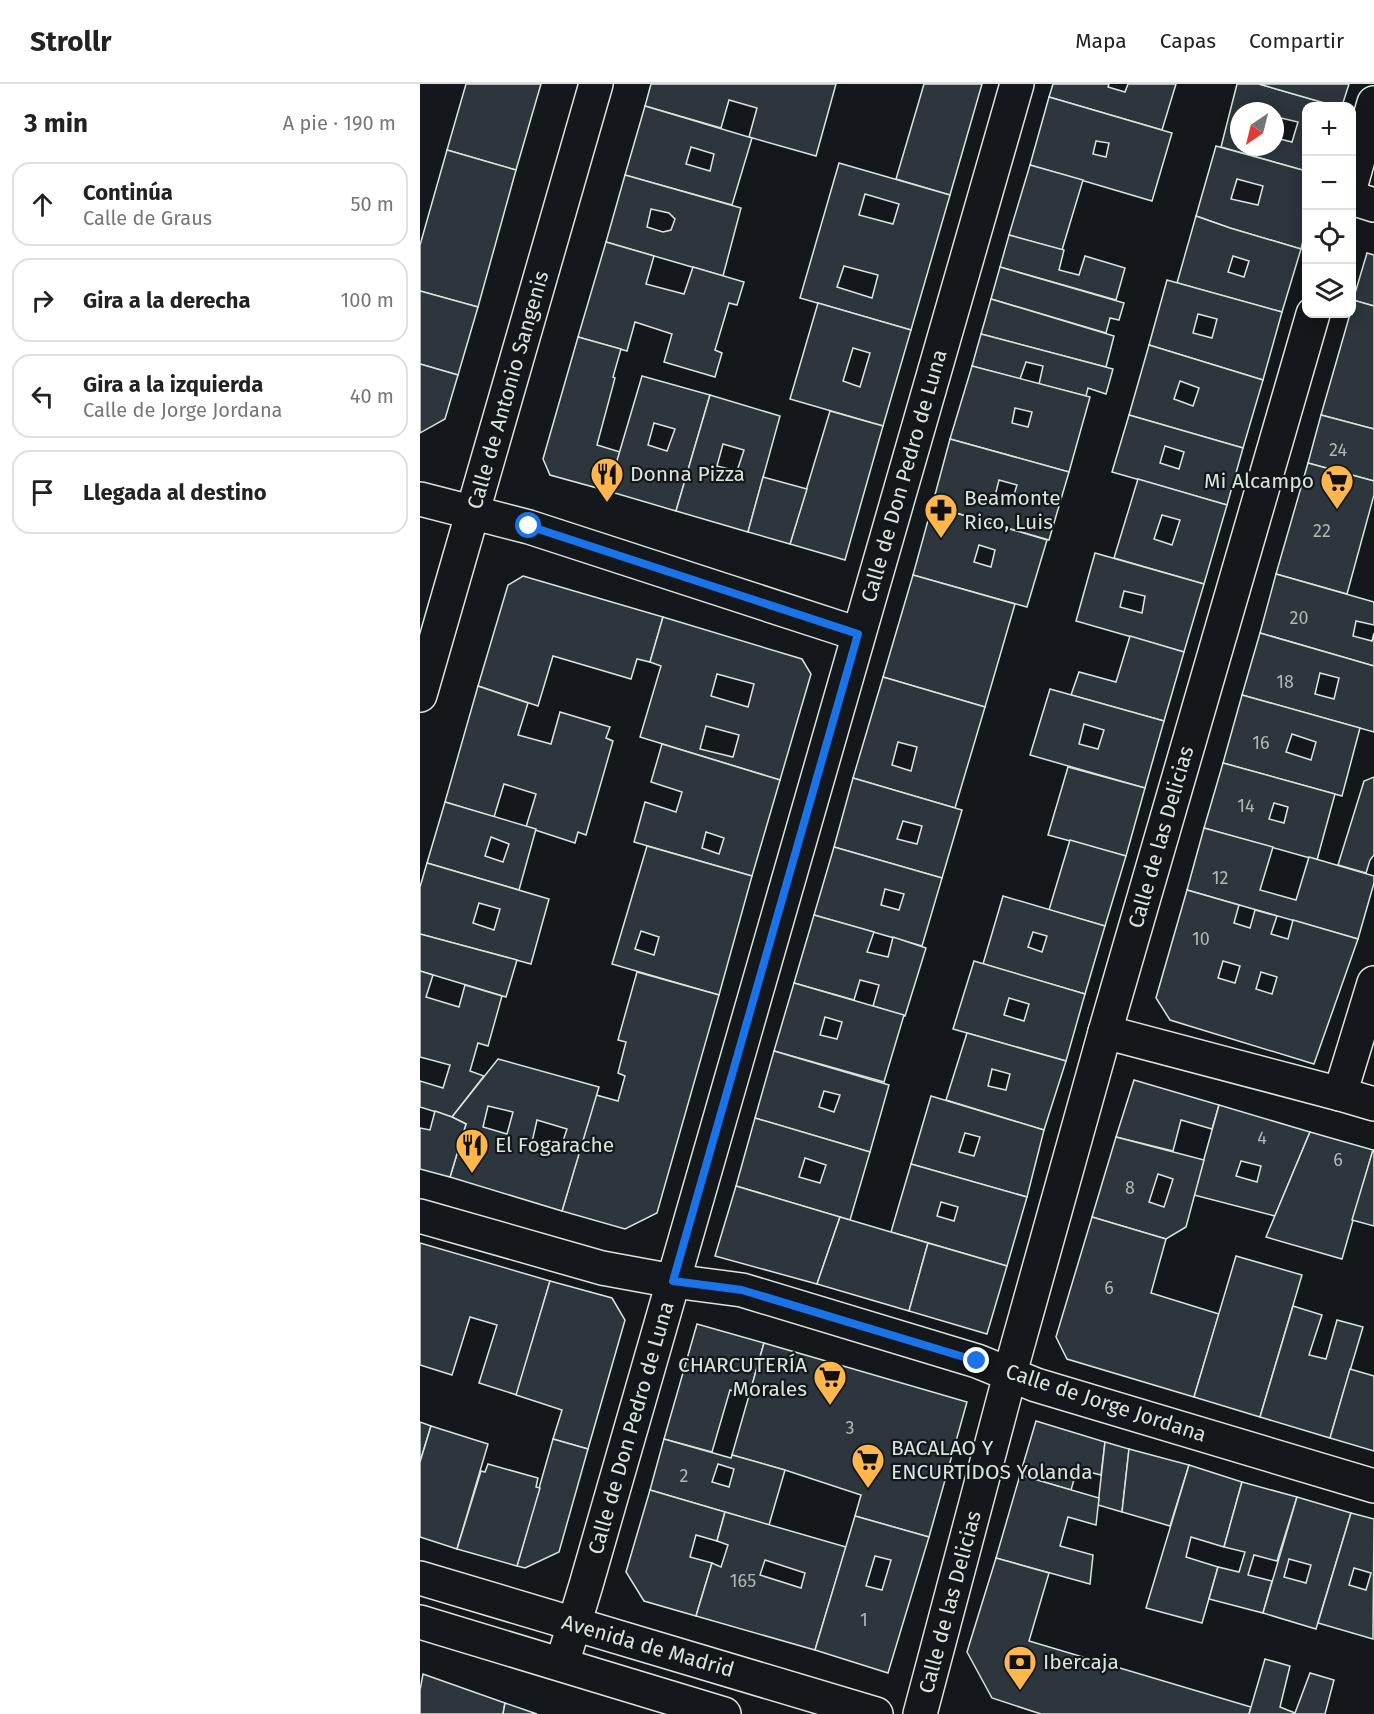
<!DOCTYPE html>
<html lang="es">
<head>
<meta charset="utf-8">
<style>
	body { margin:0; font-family:"Fira Sans",sans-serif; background:#f6f6f6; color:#222 }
	.controls { position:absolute; right:18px; top:18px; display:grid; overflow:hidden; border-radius:12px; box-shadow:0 3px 15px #0003 }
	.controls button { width:54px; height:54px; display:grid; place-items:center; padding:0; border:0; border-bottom:2px solid #e0e0e0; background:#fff; color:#222; font:30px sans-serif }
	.compass { position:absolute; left:810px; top:18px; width:54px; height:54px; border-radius:50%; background:#fff; box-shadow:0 3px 15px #0003; rotate:215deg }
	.stop { position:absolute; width:18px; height:18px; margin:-14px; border:4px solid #1a73e8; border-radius:50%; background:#fff }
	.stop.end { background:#1a73e8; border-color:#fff; box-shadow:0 2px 6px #0008 }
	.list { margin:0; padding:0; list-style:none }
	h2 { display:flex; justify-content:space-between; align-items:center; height:78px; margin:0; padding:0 24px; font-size:26px }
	h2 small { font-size:20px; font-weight:400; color:#767676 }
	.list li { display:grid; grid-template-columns:39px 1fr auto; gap:18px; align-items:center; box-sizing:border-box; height:84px; margin:0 12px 12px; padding:0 12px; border:2px solid #e0e0e0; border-radius:18px }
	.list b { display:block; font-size:22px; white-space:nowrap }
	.list p { margin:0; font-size:20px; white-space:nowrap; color:#767676 }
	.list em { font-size:20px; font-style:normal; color:#767676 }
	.icon { flex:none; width:33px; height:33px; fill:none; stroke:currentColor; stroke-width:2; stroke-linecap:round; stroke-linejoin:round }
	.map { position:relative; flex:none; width:954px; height:1630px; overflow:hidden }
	header { display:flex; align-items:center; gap:36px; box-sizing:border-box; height:84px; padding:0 30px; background:#fff; border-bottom:2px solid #e0e0e0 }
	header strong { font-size:28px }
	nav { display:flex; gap:33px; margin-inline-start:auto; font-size:21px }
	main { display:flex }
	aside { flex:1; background:#fff }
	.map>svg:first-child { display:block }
	.building { fill:#2c363c; stroke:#d8e6dc; stroke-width:1.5; fill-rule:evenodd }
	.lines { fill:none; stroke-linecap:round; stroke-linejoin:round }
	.minor-casing { stroke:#d8e6dc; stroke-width:36 }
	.major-casing { stroke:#d8e6dc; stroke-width:36 }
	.minor { stroke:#14181c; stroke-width:33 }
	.major { stroke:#14181c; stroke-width:33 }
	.route { stroke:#1a73e8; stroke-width:8 }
	.labels { text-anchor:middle; stroke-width:4.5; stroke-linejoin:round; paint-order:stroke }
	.number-label { font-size:18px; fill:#adbab4 }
	.street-label { font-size:21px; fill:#d8e6dc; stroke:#14181c }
	.poi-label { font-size:21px; fill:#d8e6dc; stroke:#14181c; text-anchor:start }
</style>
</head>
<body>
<header>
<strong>Strollr</strong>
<nav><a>Mapa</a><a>Capas</a><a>Compartir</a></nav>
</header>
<main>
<aside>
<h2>3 min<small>A pie · 190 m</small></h2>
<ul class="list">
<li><svg class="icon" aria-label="ahead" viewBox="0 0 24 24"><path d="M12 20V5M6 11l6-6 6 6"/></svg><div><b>Continúa</b><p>Calle de Graus</p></div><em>50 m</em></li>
<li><svg class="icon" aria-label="right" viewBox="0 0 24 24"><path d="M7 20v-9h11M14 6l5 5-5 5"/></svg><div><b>Gira a la derecha</b></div><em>100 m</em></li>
<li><svg class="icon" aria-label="left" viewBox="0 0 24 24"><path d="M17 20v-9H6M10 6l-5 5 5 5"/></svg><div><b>Gira a la izquierda</b><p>Calle de Jorge Jordana</p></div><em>40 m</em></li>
<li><svg class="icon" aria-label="arrive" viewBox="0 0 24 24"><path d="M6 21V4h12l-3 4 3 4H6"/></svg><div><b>Llegada al destino</b></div></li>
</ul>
</aside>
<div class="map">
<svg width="954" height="1630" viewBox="0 0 954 1630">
	<rect width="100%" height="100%" fill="#14181c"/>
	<g class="building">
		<path d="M46,0h75l-25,86 -69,-20z"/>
		<path d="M231,0h185l-20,72 -67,-19 8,-29 -28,-8 -8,28 -76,-22z"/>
		<path d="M504,0h58l-32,111 -54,-16z"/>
		<path d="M633,0h56l-1,3 17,5 3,-8h48l-14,46 -113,-33z"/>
		<path d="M817,0h22l76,22h-29v65l-85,-24zM819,27h36v36h-36zM861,34l17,4 -6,20 -16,-4z"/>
		<path d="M839,0h90l-7,22h-7z"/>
		<path d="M629,13l123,36 -20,68 -122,-36zM676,57l13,2 -3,14 -13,-3z"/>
		<path d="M225,22l107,32 -20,67 -107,-30zM271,63l23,7 -4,17 -24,-7z"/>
		<path d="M796,62l90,25v58l-5,20 -71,-21 -34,-12zM817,95l26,7 -5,19 -27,-6z"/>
		<path d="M27,66l69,20 -38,137 -58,-16v-46z"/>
		<path d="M419,79l111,32 -39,135 -111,-32zM445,110l34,10 -6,20 -34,-9zM424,182l34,9 -6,23 -35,-11z"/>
		<path d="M610,81l53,15 -21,70 -53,-15z"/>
		<path d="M205,91l116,33 -18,68 -117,-34zM231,125l18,4 6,6 -4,11 -8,2 -16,-5z"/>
		<path d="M776,132l34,12 71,21 -19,63 -105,-29zM813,172l16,5 -5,16 -16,-5z"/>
		<path d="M589,151l55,15 -5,20 20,5 6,-19 40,12 -9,32 -116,-33z"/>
		<path d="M186,158l48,14 -8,28 38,10 9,-27 51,15 -7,23 -8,-2 -14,47 7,3 -7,24 -51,-15 8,-28 -37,-12 -8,29 -49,-14z"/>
		<path d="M947,169l7,2v51l-21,-6z"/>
		<path d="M580,183l124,36 -5,17 -9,-2 -4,15 -115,-34z"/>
		<path d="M747,196l115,32 -19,68 -114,-35zM778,230l19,5 -5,19 -19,-5z"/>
		<path d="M0,207l58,16 -20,68 -38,-11z"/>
		<path d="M571,215l123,37 -8,31 -125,-33z"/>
		<path d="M933,216l21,6v123l-53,-14 29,-101h2z"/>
		<path d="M398,219l93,27 -28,96 -93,-27zM433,264l17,5 -10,34 -17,-6z"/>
		<path d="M561,250l132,35 -7,25 -18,-6 -2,8 -47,-12 4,-18 -17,-4 -6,17 -48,-13z"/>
		<path d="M158,253l43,12 -8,28 2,1 -18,67 23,7 -12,39 -58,-16 -7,-16z"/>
		<path d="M729,261l114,35 -20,68 -114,-33zM760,297l19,7 -6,18 -19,-7z"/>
		<path d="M0,280l38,11 -13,44 -25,14z"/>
		<path d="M552,282l118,31 -21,75 -119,-33zM595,324l17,4 -4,15 -16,-4z"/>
		<path d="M222,292l68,19 -34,116 -68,-20zM234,339l21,6 -8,22 -19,-6z"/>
		<path d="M290,311l70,21 -32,116 -72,-21zM303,360l21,6 -7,21 -20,-5z"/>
		<path d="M410,327l53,15 -38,134 -55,-16z"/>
		<path d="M709,331l114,33 -16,57 -115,-33zM745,362l19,6 -5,17 -19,-6z"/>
		<path d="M901,331l53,14v52l-66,-18z"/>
		<path d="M530,355l119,33 -20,68 -117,-34zM579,396l18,5 -5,16 -17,-5z"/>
		<path d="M888,379l66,18v14l-27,99 -71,-20z"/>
		<path d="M343,393l44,12 -17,55 -42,-12z"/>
		<path d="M718,395l89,26 -23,79 -90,-26zM742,431l18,5 -8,25 -18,-6z"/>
		<path d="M512,422l115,34 -20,67 -114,-32zM559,461l16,5 -4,17 -17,-5z"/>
		<path d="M675,469l109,31 -20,68 -108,-31zM704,507l21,5 -3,17 -22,-6z"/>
		<path d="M856,490l98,28v23l-18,-4 -3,15 19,5 2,-8v33l-114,-33z"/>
		<path d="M493,491l102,29 -30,103 -102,-30z"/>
		<path d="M103,492l140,41 -13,45 -13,-3 -6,20 -78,-23 -15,50 -60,-20 30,-101z"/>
		<path d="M243,533l139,42 9,15 -31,106 -140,-43 21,-71 -11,-4zM297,590l37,10 -6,23 -37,-11zM286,642l33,9 -6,22 -33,-8z"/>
		<path d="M840,549l114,33v66l-132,-37zM900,589l19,5 -5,21 -19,-5z"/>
		<path d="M710,552l54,16 -20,69 -93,-26 8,-23 37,10z"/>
		<path d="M463,593l102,30 -30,101 -102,-30zM478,658l19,5 -6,24 -19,-6z"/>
		<path d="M58,602l50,17 -10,32 33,9 9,-32 50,15 -4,11 7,3 -27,94 -8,-3 -3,11 -49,-16 10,-33 -32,-10 -10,33 -49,-15z"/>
		<path d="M630,605l114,32 -19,67 -115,-33zM664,640l20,6 -6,19 -19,-5z"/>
		<path d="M822,611l118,33 -18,68 -119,-33zM872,650l24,8 -5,18 -25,-8z"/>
		<path d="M242,660l118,36 -28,96 -118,-34 11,-40 31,10 6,-20 -31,-10zM286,748l18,6 -5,16 -17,-6z"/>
		<path d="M803,679l112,31 -18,66 -113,-32zM854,719l14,4 -4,16 -15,-4z"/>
		<path d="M648,683l77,21 -19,68 -78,-21z"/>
		<path d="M954,693v78l-4,5 -4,13 -28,-8 26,-84z"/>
		<path d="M433,694l109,32 -20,68 -108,-31zM483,737l19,5 -5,18 -20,-5z"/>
		<path d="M25,718l91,27 -17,61 -92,-27zM71,753l18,7 -6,18 -18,-6z"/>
		<path d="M784,744l69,19 -13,43 36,10 13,-43 65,19v7l-16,56 -171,-49z"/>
		<path d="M650,756l56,16 -21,70 -56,-16z"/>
		<path d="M227,762l105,30 -33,119 -107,-31zM221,847l18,6 -5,18 -19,-6z"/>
		<path d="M414,763l108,31 -20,68 -108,-31zM465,805l19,5 -5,16 -18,-5z"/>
		<path d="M7,779l122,36 -18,65 -111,-30v-47zM59,819l21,6 -6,21 -21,-7z"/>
		<path d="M767,806l52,15 -5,18 16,5 5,-18 22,6 -6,18 17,5 5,-19 65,19 -44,125 -144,-44 -14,-22zM803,877l17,5 -5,17 -17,-5zM841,888l16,5 -5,17 -16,-5z"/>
		<path d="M583,812l102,30 -20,68 -102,-30zM613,848l14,4 -5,16 -14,-5z"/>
		<path d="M394,831l60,17 -7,20 21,5 5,-20 33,11 -21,68 -32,-10 6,-21 -19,-5 -6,20 -60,-17z"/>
		<path d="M0,850l97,26 -11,37 -86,-26z"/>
		<path d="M554,877l111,33 -19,67 -113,-32zM589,914l20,6 -5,17 -20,-6z"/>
		<path d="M0,887l13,4 -7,22 33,10 6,-22 37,11 -14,50 -10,-3 -8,28 14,5 -32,41 -32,-10v-26l23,7 7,-23 -30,-8z"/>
		<path d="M217,888l82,23 -62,218 -32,16 -63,-18 34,-116 22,6 7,-25 -7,-3 8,-31 -8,-2z"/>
		<path d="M374,899l110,32 -20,67 -110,-31zM405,933l17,5 -5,17 -17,-4z"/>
		<path d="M547,949l99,28 -22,69 -98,-30zM572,985l18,5 -4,16 -18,-4z"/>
		<path d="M354,967l115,34 -19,67 -115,-34zM404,1007l16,4 -6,17 -15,-5z"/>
		<path d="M78,975l101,28 -37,124 -112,-34 16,-53 -14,-7zM68,1022l25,6 -6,22 -24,-7zM117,1036l30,9 -7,21 -28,-8z"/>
		<path d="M714,996l85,25 -7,24 -31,-9 -8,31 -57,-14z"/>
		<path d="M511,1012l113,34 -17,67 -116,-33zM545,1049l15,4 -6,19 -15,-4z"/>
		<path d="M799,1021l91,27 -35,84 -81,-21zM821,1077l20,5 -4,16 -21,-6z"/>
		<path d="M15,1027l17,6 14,7 -16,53 -30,-8v-41l10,2z"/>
		<path d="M335,1034l115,34 -20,68 -114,-34zM385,1074l21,7 -6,18 -21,-6z"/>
		<path d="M890,1048l63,18 -31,109 -76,-22z"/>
		<path d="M696,1053l88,23 -18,67 -20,12 -74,-22zM738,1090l15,5 -9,28 -15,-5z"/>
		<path d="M953,1066h1v76l-22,-6z"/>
		<path d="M491,1080l116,33 -20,69 -116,-34zM521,1118l17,5 -4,14 -17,-5z"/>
		<path d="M316,1102l104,31 -23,67 -102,-28z"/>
		<path d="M420,1133l88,26 -19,68 -92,-27z"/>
		<path d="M672,1133l74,22 -15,54 68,21 -25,83 -127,-38 -11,-22z"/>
		<path d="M0,1159l130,38 -33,114 -38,-12 18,-58 -27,-8 -18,58 -32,-10z"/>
		<path d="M508,1159l79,23 -20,68 -78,-23z"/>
		<path d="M816,1172l66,19 -42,142 -66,-20z"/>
		<path d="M130,1197l62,17 13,22 -37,129 -35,-10 9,-29 -46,-15z"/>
		<path d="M873,1222l29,9 -13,40 17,4 11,-39 26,7 -33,111 -70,-21z"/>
		<path d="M277,1240l67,19 -15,53 -19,-6 -18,62 -48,-13z"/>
		<path d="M344,1259l203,59 -38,135 -74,-21 6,-21 -76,-25 -53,-15z"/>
		<path d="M930,1285l24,7v75l-44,-13z"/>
		<path d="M616,1337l69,21 -4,33 -24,-6 -6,21 -51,-15z"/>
		<path d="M0,1338l11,4 -11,36z"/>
		<path d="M11,1342l57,18 -31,105 -37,-12v-75z"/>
		<path d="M133,1355l35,10 -29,103 -34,16 -8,-2z"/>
		<path d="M244,1355l67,19 1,-3 53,15 -16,55 -119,-35zM298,1380l16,5 -5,18 -17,-5z"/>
		<path d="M685,1358l24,7 -7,63 -24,-7z"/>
		<path d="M709,1365l60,16 -19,61 -48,-14z"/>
		<path d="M68,1380l50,14 -2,9 4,1 -23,78 -60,-17 24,-78 4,1z"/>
		<path d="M769,1381l53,17 -18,65 -33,-10 -5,20 32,10 -16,56 -56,-15z"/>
		<path d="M600,1391l79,23 -3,27 -28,-8 -8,29 33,9 -3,29 -94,-26z"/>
		<path d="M822,1398l55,15 -20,64 -23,-6 -6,20 24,6 -9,32 -54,-14 9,-32 21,5 6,-20 -21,-5z"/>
		<path d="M230,1406l75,22 -8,29 -21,-6 -6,22 22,6 -16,53 -52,-15 -18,-29z"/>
		<path d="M877,1413l54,16 -35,116 -53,-16zM869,1475l22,6 -5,18 -22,-6z"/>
		<path d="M305,1428l121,35 -31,103 -119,-34 16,-53 9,4 7,-22 -11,-4zM345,1476l40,13 -4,15 -41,-13z"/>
		<path d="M931,1429l23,6 -1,120 -55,-16zM934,1484l17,5 -5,17 -17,-5z"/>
		<path d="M435,1432l74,21 -41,136 -73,-23zM455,1472l16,4 -9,30 -16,-4z"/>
		<path d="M576,1474l53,15 -20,68 222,66 -2,7h-208l-49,-16 -25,-46z"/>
		<path d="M845,1575l25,7 -10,41 15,6 15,-40 24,7 -9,34h-76z"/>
		<path d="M3,1590l82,29 -2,11h-83v-24z"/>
		<path d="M85,1619l32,11h-34z"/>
	</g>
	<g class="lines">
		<defs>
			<g id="minor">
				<path d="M932,97l22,-78"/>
				<path d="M932,114l22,7"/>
				<path d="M0,415l109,28 329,107"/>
				<path d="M0,611l176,-611"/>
				<path d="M685,948l235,62 34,10"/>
				<path d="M920,1010l34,-111"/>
				<path d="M0,1132l182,52 71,13 69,9 235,71 59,24 338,101"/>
				<path d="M593,1278l92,-330 208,-718"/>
				<path d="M142,1580l24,-79 431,-1501"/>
				<path d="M500,1630l87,-328"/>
			</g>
			<g id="major">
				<path d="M0,1494l456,136"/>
				<path d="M0,1538l304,92"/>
			</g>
		</defs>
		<use href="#minor" class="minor-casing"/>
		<use href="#major" class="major-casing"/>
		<use href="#minor" class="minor"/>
		<use href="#major" class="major"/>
	</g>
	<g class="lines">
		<path class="route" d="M109,442l329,108 -185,647 69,9 235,71"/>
	</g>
	<defs>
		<symbol id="restaurant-pin" viewBox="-11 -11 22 30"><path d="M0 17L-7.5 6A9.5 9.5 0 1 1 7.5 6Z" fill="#ffb74d" stroke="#14181c"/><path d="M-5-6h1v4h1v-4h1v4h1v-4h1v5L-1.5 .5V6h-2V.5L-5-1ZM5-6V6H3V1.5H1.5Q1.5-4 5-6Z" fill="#111"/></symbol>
		<symbol id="supermarket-pin" viewBox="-11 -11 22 30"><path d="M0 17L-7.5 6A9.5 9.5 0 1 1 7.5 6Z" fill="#ffb74d" stroke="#14181c"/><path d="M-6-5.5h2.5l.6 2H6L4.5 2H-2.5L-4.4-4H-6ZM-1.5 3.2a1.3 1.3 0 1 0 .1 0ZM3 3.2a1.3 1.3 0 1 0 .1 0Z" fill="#111"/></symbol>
		<symbol id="pharmacy-pin" viewBox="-11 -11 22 30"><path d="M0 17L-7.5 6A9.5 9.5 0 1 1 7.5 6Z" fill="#ffb74d" stroke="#14181c"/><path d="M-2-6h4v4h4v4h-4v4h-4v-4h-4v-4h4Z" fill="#111"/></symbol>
		<symbol id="bank-pin" viewBox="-11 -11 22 30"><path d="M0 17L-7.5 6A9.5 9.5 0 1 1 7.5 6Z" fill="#ffb74d" stroke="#14181c"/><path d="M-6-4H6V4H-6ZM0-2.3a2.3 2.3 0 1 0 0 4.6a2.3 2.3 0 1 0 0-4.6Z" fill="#111"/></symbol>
	</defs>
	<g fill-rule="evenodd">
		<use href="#restaurant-pin" x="168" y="371" width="38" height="52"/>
		<use href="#supermarket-pin" x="898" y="378" width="38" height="52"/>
		<use href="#pharmacy-pin" x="502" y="407" width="38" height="52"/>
		<use href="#restaurant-pin" x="33" y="1042" width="38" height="52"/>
		<use href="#supermarket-pin" x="391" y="1274" width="38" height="52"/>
		<use href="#supermarket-pin" x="429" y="1357" width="38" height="52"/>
		<use href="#bank-pin" x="581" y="1559" width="38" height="52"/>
	</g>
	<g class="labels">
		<g class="number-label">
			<text x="918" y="372">24</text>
			<text x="902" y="453">22</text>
			<text x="879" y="540">20</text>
			<text x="865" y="604">18</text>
			<text x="841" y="665">16</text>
			<text x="826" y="728">14</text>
			<text x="800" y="800">12</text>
			<text x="781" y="861">10</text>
			<text x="842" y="1060">4</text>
			<text x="918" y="1082">6</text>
			<text x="710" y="1110">8</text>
			<text x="689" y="1210">6</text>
			<text x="430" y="1350">3</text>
			<text x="264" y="1398">2</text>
			<text x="323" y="1503">165</text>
			<text x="444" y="1542">1</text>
		</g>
		<g class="street-label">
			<text transform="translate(88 306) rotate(-74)" y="7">Calle de Antonio Sangenis</text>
			<text transform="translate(484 392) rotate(-74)" y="7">Calle de Don Pedro de Luna</text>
			<text transform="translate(741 753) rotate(-74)" y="7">Calle de las Delicias</text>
			<text transform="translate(686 1319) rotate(18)" y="7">Calle de Jorge Jordana</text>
			<text transform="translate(211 1344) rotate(-74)" y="7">Calle de Don Pedro de Luna</text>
			<text transform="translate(530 1518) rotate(-75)" y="7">Calle de las Delicias</text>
			<text transform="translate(228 1562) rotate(16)" y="7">Avenida de Madrid</text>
		</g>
		<g class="poi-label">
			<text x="210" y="397">Donna Pizza</text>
			<text x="894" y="404" text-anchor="end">Mi Alcampo</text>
			<text x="544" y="421">Beamonte<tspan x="544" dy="24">Rico, Luis</tspan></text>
			<text x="75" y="1068">El Fogarache</text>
			<text x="387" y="1288" text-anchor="end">CHARCUTERÍA<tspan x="387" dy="24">Morales</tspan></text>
			<text x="471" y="1371">BACALAO Y<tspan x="471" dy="24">ENCURTIDOS Yolanda</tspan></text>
			<text x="623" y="1585">Ibercaja</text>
		</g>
	</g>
</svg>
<div class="controls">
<button>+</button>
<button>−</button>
<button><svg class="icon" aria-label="locate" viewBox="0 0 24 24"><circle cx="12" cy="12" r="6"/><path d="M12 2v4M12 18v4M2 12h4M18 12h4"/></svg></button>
<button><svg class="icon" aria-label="layers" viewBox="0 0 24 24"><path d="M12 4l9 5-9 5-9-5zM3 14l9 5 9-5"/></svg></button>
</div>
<svg class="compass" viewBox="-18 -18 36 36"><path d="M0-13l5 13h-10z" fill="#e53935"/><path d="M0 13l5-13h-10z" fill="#767676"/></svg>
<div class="stop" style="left:109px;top:442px"></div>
<div class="stop end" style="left:557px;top:1277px"></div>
</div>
</main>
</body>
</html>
